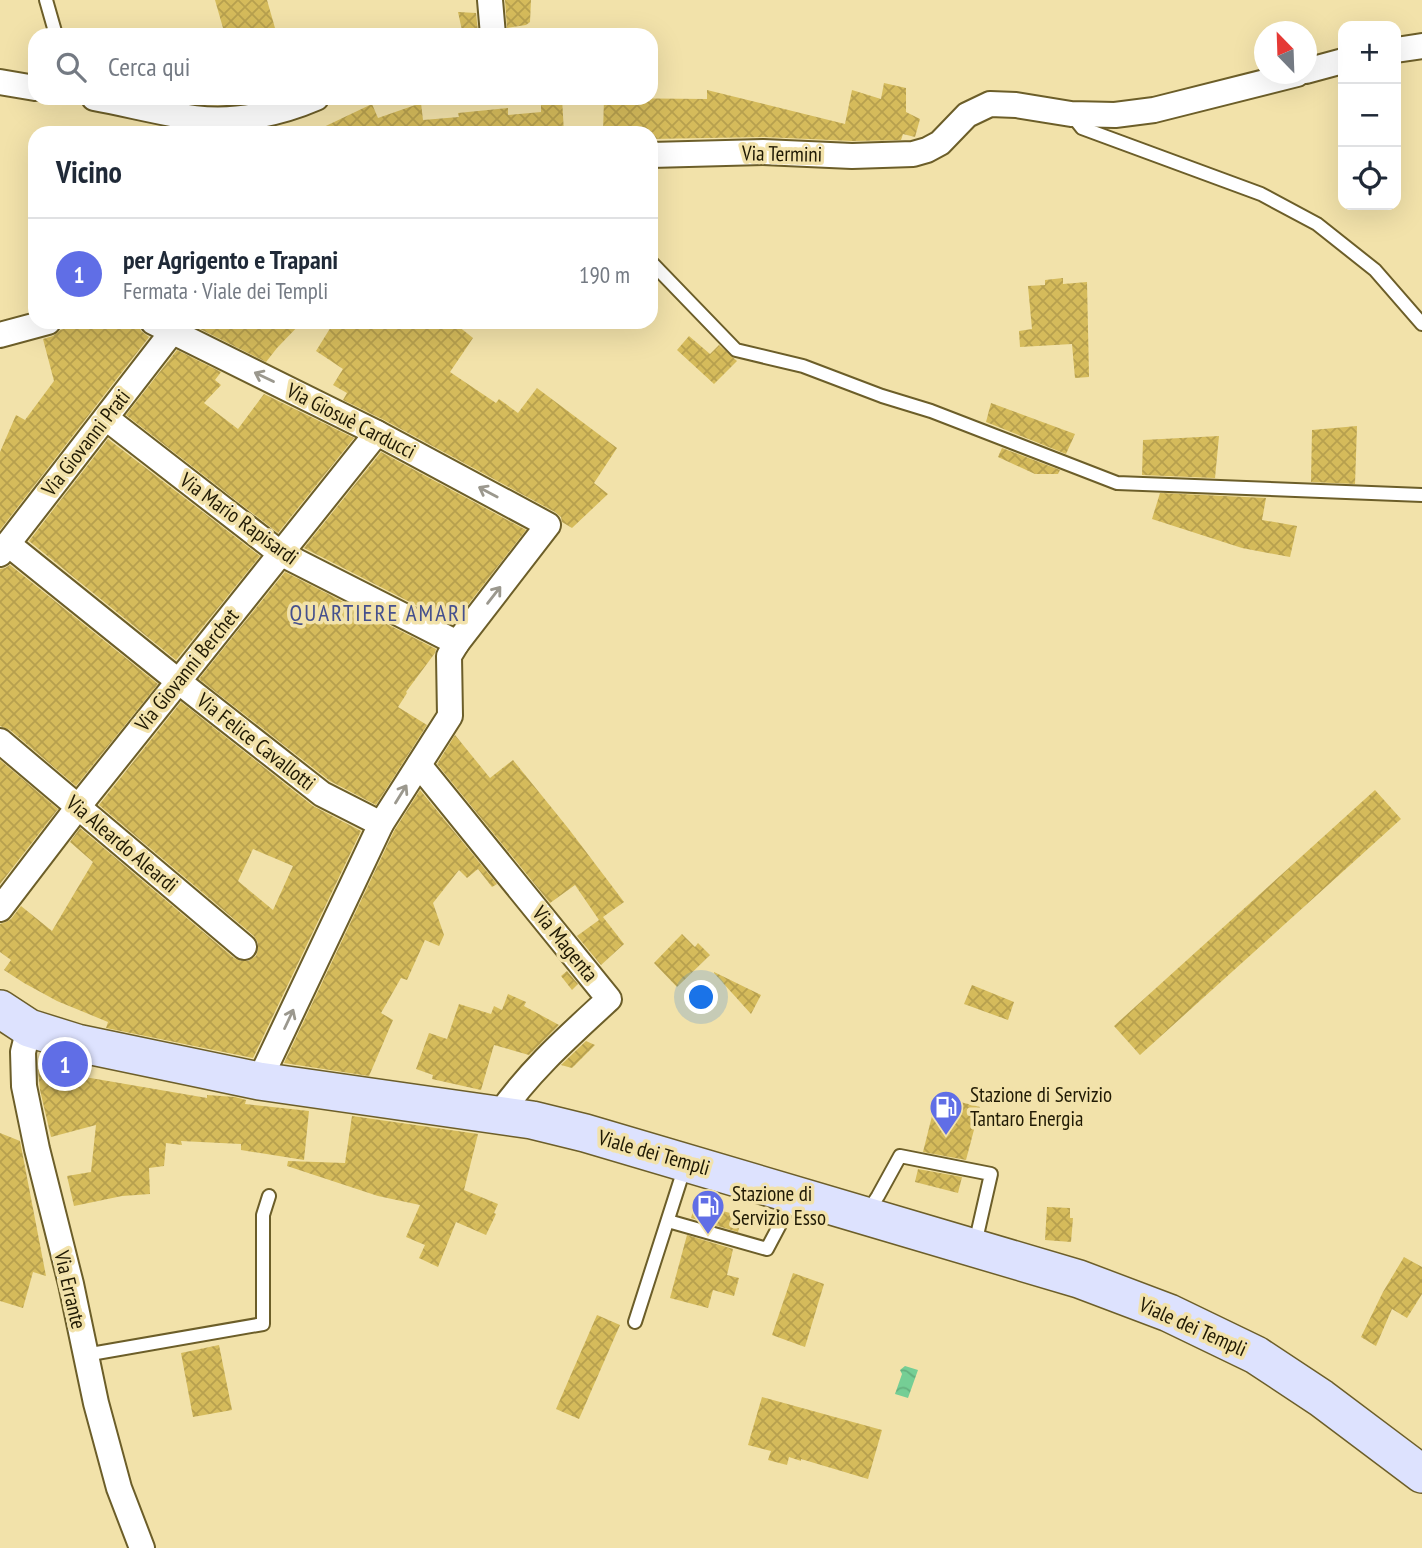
<!DOCTYPE html>
<html lang="it">
<head>
<meta charset="utf-8">
<style>
	body { margin:0; font-family:"PT Sans Narrow",sans-serif; background:#f6f6f7; color:#1f2937 }
	.controls { position:absolute; right:21px; top:21px; display:grid; overflow:hidden; border-radius:14px; box-shadow:0 7px 28px #0002 }
	.controls button { width:63px; height:63px; display:grid; place-items:center; padding:0; border:0; border-bottom:2px solid #e0e1e3; background:#fff; color:#1f2937; font:35px sans-serif }
	.compass { position:absolute; left:1254px; top:21px; width:63px; height:63px; border-radius:50%; background:#fff; box-shadow:0 7px 28px #0002; rotate:337deg }
	.you { position:absolute; left:702px; top:998px; width:24px; height:24px; margin:-18px; border:5px solid #fff; border-radius:50%; background:#1a73e8; box-shadow:0 0 0 10px #1a73e833 }
	.badge { display:grid; place-items:center; width:46px; height:46px; border-radius:50%; background:#606ee6; color:#fff; font-size:23px; font-weight:700 }
	.pin { position:absolute; translate:-50% -50%; border:4px solid #fff; box-shadow:0 2px 7px #0006 }
	.list { margin:0; padding:0; list-style:none }
	h2 { display:flex; justify-content:space-between; align-items:center; height:91px; margin:0; padding:0 28px; font-size:30px }
	h2 small { font-size:23px; font-weight:400; color:#747a83 }
	.list li { display:grid; grid-template-columns:46px 1fr auto; gap:21px; align-items:center; box-sizing:border-box; height:112px; padding:0 28px; border-top:2px solid #e0e1e3 }
	.list b { display:block; font-size:26px; white-space:nowrap }
	.list p { margin:0; font-size:23px; white-space:nowrap; color:#747a83 }
	.list em { font-size:23px; font-style:normal; color:#747a83 }
	.icon { flex:none; width:38px; height:38px; fill:none; stroke:currentColor; stroke-width:2; stroke-linecap:round; stroke-linejoin:round }
	.map { position:relative; flex:none; width:1422px; height:1548px; overflow:hidden }
	.search { position:absolute; background:#fff; box-shadow:0 7px 28px #0002; left:28px; top:28px; width:630px; height:77px; display:flex; align-items:center; gap:18px; box-sizing:border-box; padding:0 24px; border-radius:21px; color:#747a83; font-size:26px }
	.panel { position:absolute; background:#fff; box-shadow:0 7px 28px #0002; left:28px; top:126px; width:630px; height:203px; border-radius:21px }
	.map>svg:first-child { display:block }
	.water { fill:url(#water-waves) }
	.building { fill:url(#building-cross-hatch); fill-rule:evenodd }
	.lines { fill:none; stroke-linecap:round; stroke-linejoin:round }
	.lane-casing { stroke:#6c5e29; stroke-width:16 }
	.street-casing { stroke:#6c5e29; stroke-width:28 }
	.secondary-casing { stroke:#6c5e29; stroke-width:40 }
	.lane { stroke:#fff; stroke-width:12 }
	.street { stroke:#fff; stroke-width:24 }
	.secondary { stroke:#dde2fe; stroke-width:37 }
	.oneway { stroke:#9b988e }
	.labels { text-anchor:middle; stroke-width:7; stroke-linejoin:round; paint-order:stroke }
	.street-label { font-size:21px; fill:#201a04; stroke:#f2e2aa }
	.poi-label { font-size:21px; fill:#201a04; stroke:#f2e2aa; text-anchor:start }
	.neighbourhood-label { font-size:23px; letter-spacing:2px; fill:#45508d; stroke:#f2e2aa }
</style>
</head>
<body>
<div class="map">
<svg width="1422" height="1548" viewBox="0 0 1422 1548">
	<defs>
		<pattern id="water-waves" width="16" height="10" patternUnits="userSpaceOnUse" patternTransform="scale(1.75)"><rect width="16" height="10" fill="#75ce95"/><path d="M0 5q4-4 8 0t8 0" fill="none" stroke="#65b07f"/></pattern>
		<pattern id="building-cross-hatch" width="8" height="8" patternUnits="userSpaceOnUse" patternTransform="scale(1.75)"><rect width="8" height="8" fill="#d5bb5b"/><path d="M0 0l8 8M0 8l8-8" fill="none" stroke="#b7a04e"/></pattern>
	</defs>
	<rect width="100%" height="100%" fill="#f2e2aa"/>
	<path class="water" d="M905,1366l13,4 -10,28 -13,-4 7,-20 -2,-4z"/>
	<g class="building">
		<path d="M215,0h52l10,35h-52z"/>
		<path d="M505,0h26l-1,22 -4,3 -19,3z"/>
		<path d="M458,12l18,1 2,19 -15,3z"/>
		<path d="M884,83l22,5v24l14,7 -5,18 -12,-3 -2,6 -49,1 -88,-4 -113,2v-6l-2,-1 -46,1 1,-35 103,1v-9l138,34 7,-34 29,9z"/>
		<path d="M541,98h21l2,35h-253l61,-29 6,14 43,-15 2,17 36,-3 -1,-4 50,-5v7l33,-3z"/>
		<path d="M1063,278v6l24,-2 2,95 -14,1 -3,-34 -52,3 -1,-16 13,-2 -4,-43 17,-1v-5z"/>
		<path d="M88,322h50l3,9 8,6 -149,193v-78l16,-37 9,5 29,-39 -11,-42 10,-3 7,-6z"/>
		<path d="M186,322h116l-25,26 -11,14z"/>
		<path d="M334,322h119l20,16 -23,34 46,31 3,-4 19,14 19,-25 80,60 -23,35 14,11 -36,34 -10,-6 -1,-5 -6,-5 -171,-92 -41,-20 4,-7 -14,-8 10,-16 -27,-18z"/>
		<path d="M689,336l21,18 9,-9 18,16 -23,23 -37,-34z"/>
		<path d="M177,350l44,22 -6,8 6,5 -17,18 34,26 26,-35 90,44 -76,95 -152,-118z"/>
		<path d="M991,403l84,31 -9,20 -80,-32z"/>
		<path d="M1357,426l-2,58 -44,-2 1,-52z"/>
		<path d="M1219,436l-4,42 -73,-3 1,-35z"/>
		<path d="M108,439l152,117 -84,104 -147,-119z"/>
		<path d="M1002,448l58,22 -2,4h-23l-37,-17z"/>
		<path d="M381,452l145,78 -73,94 -149,-76z"/>
		<path d="M1160,493l106,5 -4,22 35,6 -7,31 -48,-9 -90,-29z"/>
		<path d="M10,565l148,119 -82,102 -66,-56 -10,-4v-157l5,-1z"/>
		<path d="M285,572l151,77 -1,4 -29,39 1,1 -9,14 29,18 -51,80 -46,-24 -131,-102z"/>
		<path d="M181,702l132,104 48,25 -108,227 -147,-30 2,-6 -51,-21 -33,-18 -20,-13 7,-10 -11,-8v-28l6,-2 5,-3 10,-13 31,25 41,-69 -23,-20 10,-14 154,130 7,3h7l8,-5 2,-6v-7l-4,-7 -155,-131zM253,849l40,17 -20,44 -35,-29z"/>
		<path d="M455,735l35,43 23,-18 55,68 56,74 -21,15 21,27 -23,21 -24,-29 22,-16 -24,-35 -25,18 -113,-139z"/>
		<path d="M0,760l58,49 -58,75z"/>
		<path d="M420,790l77,94 -5,3 -14,-18 -11,9 -8,-8 -26,33 11,32 -5,11 -14,-6 -18,40 -6,-2 -20,35 12,7 -24,56 -85,-13 110,-232z"/>
		<path d="M1375,790l26,29 -261,236 -26,-29z"/>
		<path d="M682,934l13,13 3,-4 12,12 -33,32 -23,-24z"/>
		<path d="M567,971l11,13 -6,6 -11,-14z"/>
		<path d="M714,972l47,23 -10,19 -37,-41z"/>
		<path d="M972,985l42,17 -6,18 -44,-16z"/>
		<path d="M508,994l18,8 -2,4 35,19 -30,30 -35,-10 -13,45 -49,-11 1,-4 -17,-6 13,-36 18,6 12,-35 32,10 3,-8 8,4z"/>
		<path d="M586,1041l9,4 -23,23 -11,-3z"/>
		<path d="M38,1069l169,29v-3l28,2 11,3 -1,4 64,7 -5,49 -63,-10v-6l-60,-3 1,4 -16,-2 -2,23 -15,2 1,26 -28,2 -48,10 -7,-30 24,-4 5,-47 -45,12 -11,-47z"/>
		<path d="M937,1096l43,11 -14,53 -43,-8z"/>
		<path d="M352,1116l126,18 -14,56 34,14 -4,9 2,1 -10,21 -30,-13 -18,45 -19,-9 6,-13 -19,-8 14,-32 -42,-9 -91,-30 1,-5 57,2z"/>
		<path d="M0,1133l20,8 26,135 -13,-4 -10,36 -23,-7z"/>
		<path d="M918,1169l44,8 -4,16 -43,-11z"/>
		<path d="M695,1204l47,12 -4,16 -47,-14z"/>
		<path d="M1047,1207l23,1v10h3l-2,24 -26,-2z"/>
		<path d="M687,1235l46,14 -6,26 12,3 -5,18 -21,-6 -5,18 -38,-10z"/>
		<path d="M1404,1257l18,10v27l-15,24 -15,-9 -16,37 -15,-9 22,-45z"/>
		<path d="M793,1273l31,11 -19,63 -33,-12z"/>
		<path d="M597,1315l23,10 -41,94 -23,-10z"/>
		<path d="M219,1345l13,65 -39,7 -12,-64z"/>
		<path d="M762,1397l120,33 -14,49 -67,-20v2l-12,-4 -2,8 -19,-5 3,-9 -23,-6z"/>
	</g>
	<g class="lines">
		<defs>
			<g id="lane">
				<path d="M46,0l10,35"/>
				<path d="M1071,114l11,14 179,66 56,30 58,46 47,54"/>
				<path d="M651,262l85,88 67,16 79,30 49,15 186,72 305,12"/>
				<path d="M867,1213l11,-17 22,-40 91,18 -16,70"/>
				<path d="M668,1221l99,28 27,-51"/>
				<path d="M635,1322l50,-156"/>
				<path d="M85,1355l178,-31v-109l6,-19"/>
			</g>
			<g id="street">
				<path d="M490,0l3,35"/>
				<path d="M1396,50l26,-4"/>
				<path d="M1306,71l37,-10"/>
				<path d="M0,82l35,6"/>
				<path d="M94,98c33,6 67,15 101,20 40,5 84,-4 121,-20"/>
				<path d="M651,155l112,-3 89,4 61,-2 14,-4 13,-7 27,-28 23,-11 26,1 55,9 44,1 39,-5 143,-36"/>
				<path d="M153,322l224,111 171,92 -91,118 -8,13 1,60 -69,108 -122,257"/>
				<path d="M0,335l48,-13"/>
				<path d="M106,418l174,135 177,90"/>
				<path d="M8,544l170,137 144,113 59,30"/>
				<path d="M0,554l172,-222"/>
				<path d="M0,741l244,206"/>
				<path d="M419,765l190,234c-39,36 -80,72 -110,116"/>
				<path d="M0,909l78,-102 299,-374"/>
				<path d="M29,1028l-6,24 1,34 13,63 34,135 25,119 23,85 23,60"/>
			</g>
			<path id="secondary" d="M0,1009l29,19 48,15 182,38 273,39 53,13 494,146 90,34 87,42 65,43 101,76"/>
		</defs>
		<use href="#lane" class="lane-casing"/>
		<use href="#street" class="street-casing"/>
		<use href="#secondary" class="secondary-casing"/>
		<use href="#lane" class="lane"/>
		<use href="#street" class="street"/>
		<use href="#secondary" class="secondary"/>
	</g>
	<defs><path id="oneway-shaft" d="M-6 0H5M1.5-3L5.5 0L1.5 3" fill="none" stroke-width="1.6" stroke-linecap="round" stroke-linejoin="round" transform="scale(1.75)"/></defs>
	<g class="oneway">
		<use href="#oneway-shaft" transform="translate(264 377) rotate(-154)"/>
		<use href="#oneway-shaft" transform="translate(488 492) rotate(-152)"/>
		<use href="#oneway-shaft" transform="translate(494 595) rotate(-52)"/>
		<use href="#oneway-shaft" transform="translate(401 794) rotate(-58)"/>
		<use href="#oneway-shaft" transform="translate(289 1019) rotate(-65)"/>
	</g>
	<defs>
		<symbol id="fuel-pin" viewBox="-11 -11 22 30"><path d="M0 17L-7.5 6A9.5 9.5 0 1 1 7.5 6Z" fill="#606ee6" stroke="#f2e2aa"/><path d="M-5.5-6h7V0h2V4h1.3V-2.5L3-4.5l.8-.8L6-3V5H2.5V1h-1V6h-7ZM-4.2-4.7v3.2H.2V-4.7Z" fill="#fff"/></symbol>
	</defs>
	<g fill-rule="evenodd">
		<use href="#fuel-pin" x="927" y="1088" width="38" height="52"/>
		<use href="#fuel-pin" x="689" y="1187" width="38" height="52"/>
	</g>
	<g class="labels">
		<g class="street-label">
			<text transform="translate(782 154) rotate(1)" y="7">Via Termini</text>
			<text transform="translate(351 421) rotate(27)" y="7">Via Giosuè Carducci</text>
			<text transform="translate(86 443) rotate(-52)" y="7">Via Giovanni Prati</text>
			<text transform="translate(239 519) rotate(36)" y="7">Via Mario Rapisardi</text>
			<text transform="translate(187 670) rotate(-51)" y="7">Via Giovanni Berchet</text>
			<text transform="translate(256 742) rotate(38)" y="7">Via Felice Cavallotti</text>
			<text transform="translate(122 844) rotate(40)" y="7">Via Aleardo Aleardi</text>
			<text transform="translate(565 944) rotate(51)" y="7">Via Magenta</text>
			<text transform="translate(654 1153) rotate(16)" y="7">Viale dei Templi</text>
			<text transform="translate(70 1290) rotate(77)" y="7">Via Errante</text>
			<text transform="translate(1193 1327) rotate(24)" y="7">Viale dei Templi</text>
		</g>
		<g class="poi-label">
			<text x="970" y="1102">Stazione di Servizio<tspan x="970" dy="24">Tantaro Energia</tspan></text>
			<text x="732" y="1201">Stazione di<tspan x="732" dy="24">Servizio Esso</tspan></text>
		</g>
		<g class="neighbourhood-label">
			<text x="379" y="621">QUARTIERE AMARI</text>
		</g>
	</g>
</svg>
<div class="controls">
<button>+</button>
<button>−</button>
<button><svg class="icon" aria-label="locate" viewBox="0 0 24 24"><circle cx="12" cy="12" r="6"/><path d="M12 2v4M12 18v4M2 12h4M18 12h4"/></svg></button>
</div>
<svg class="compass" viewBox="-18 -18 36 36"><path d="M0-13l5 13h-10z" fill="#e53935"/><path d="M0 13l5-13h-10z" fill="#747a83"/></svg>
<div class="you"></div>
<div class="pin badge" style="left:65px;top:1064px">1</div>
<div class="search"><svg class="icon" aria-label="search" viewBox="0 0 24 24"><circle cx="10" cy="10" r="6"/><path d="M15 15l6 6"/></svg>Cerca qui</div>
<section class="panel">
<h2>Vicino<small></small></h2>
<ul class="list">
<li><span class="badge">1</span><div><b>per Agrigento e Trapani</b><p>Fermata · Viale dei Templi</p></div><em>190 m</em></li>
</ul>
</section>
</div>
</body>
</html>
